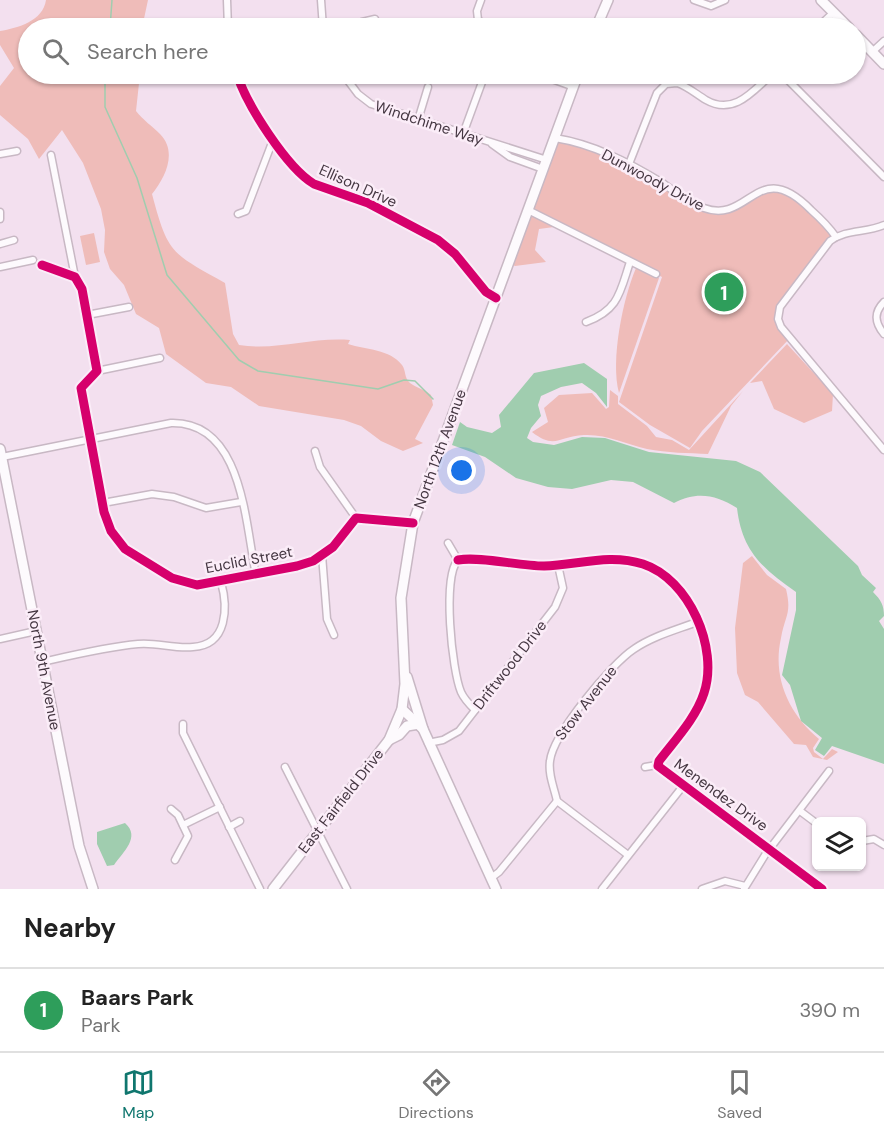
<!DOCTYPE html>
<html lang="en">
<head>
<meta charset="utf-8">
<style>
	body { margin:0; font-family:"DM Sans",sans-serif; background:#f6f6f6; color:#222 }
	.controls { position:absolute; right:18px; bottom:18px; display:grid; overflow:hidden; border-radius:9px; box-shadow:0 2px 4px #0004 }
	.controls button { width:54px; height:54px; display:grid; place-items:center; padding:0; border:0; border-bottom:2px solid #e0e0e0; background:#fff; color:#222; font:30px sans-serif }
	.you { position:absolute; left:462px; top:471px; width:21px; height:21px; margin:-15px; border:4px solid #fff; border-radius:50%; background:#1a73e8; box-shadow:0 0 0 9px #1a73e833 }
	.badge { display:grid; place-items:center; width:39px; height:39px; border-radius:50%; background:#0f766e; color:#fff; font-size:20px; font-weight:700 }
	.pin { position:absolute; translate:-50% -50%; border:3px solid #fff; box-shadow:0 2px 6px #0006 }
	.list { margin:0; padding:0; list-style:none }
	h2 { display:flex; justify-content:space-between; align-items:center; height:78px; margin:0; padding:0 24px; font-size:26px }
	h2 small { font-size:20px; font-weight:400; color:#767676 }
	.list li { display:grid; grid-template-columns:39px 1fr auto; gap:18px; align-items:center; box-sizing:border-box; height:84px; padding:0 24px; border-top:2px solid #e0e0e0 }
	.list b { display:block; font-size:22px; white-space:nowrap }
	.list p { margin:0; font-size:20px; white-space:nowrap; color:#767676 }
	.list em { font-size:20px; font-style:normal; color:#767676 }
	.icon { flex:none; width:33px; height:33px; fill:none; stroke:currentColor; stroke-width:2; stroke-linecap:round; stroke-linejoin:round }
	.map { position:relative; flex:none; width:884px; height:889px; overflow:hidden }
	.search { position:absolute; background:#fff; box-shadow:0 2px 4px #0004; left:18px; right:18px; top:18px; height:66px; display:flex; align-items:center; gap:15px; box-sizing:border-box; padding:0 21px; border-radius:33px; color:#767676; font-size:22px }
	.sheet { height:162px; background:#fff }
	nav { display:flex; justify-content:space-around; align-items:center; box-sizing:border-box; height:84px; border-top:2px solid #e0e0e0; background:#fff; font-size:16px; color:#767676 }
	nav a { display:grid; justify-items:center; gap:3px }
	nav .on { color:#0f766e }
	.map>svg:first-child { display:block }
	.green { fill:#efbcb9 }
	.water { fill:#a0cdaf }
	.lines { fill:none; stroke-linecap:round; stroke-linejoin:round }
	.stream { stroke:#a0cdaf; stroke-width:1.5 }
	.street-casing { stroke:#c8b8c4; stroke-width:9 }
	.secondary-casing { stroke:#c8b8c4; stroke-width:12 }
	.street { stroke:#fdfafd; stroke-width:6 }
	.secondary { stroke:#fdfafd; stroke-width:9 }
	.cycleway-casing { stroke:#fbedf8; stroke-width:13 }
	.cycleway { stroke:#d6006c; stroke-width:9 }
	.labels { text-anchor:middle; stroke-width:5; stroke-linejoin:round; paint-order:stroke }
	.street-label { font-size:15px; fill:#443641; stroke:#fbedf8 }
</style>
</head>
<body>
<div class="map">
<svg width="884" height="889" viewBox="0 0 884 889">
	<rect width="100%" height="100%" fill="#f3e0ef"/>
	<g class="green">
		<path d="M46,0h102l-6,28h-114v46h112l-4,37c7,9 16,15 24,23 18,18 5,44 -8,60 16,61 20,59 73,89l8,51 6,11c39,6 71,-8 111,-5l-2,4c18,6 42,5 54,21 4,5 2,13 8,18 7,5 14,6 21,12l2,10 -18,34 8,4 -20,8 -22,-10 -20,-15 -17,-6 -85,-14 -28,-19 -25,-4 -40,-29 -7,-26 -23,-14 -12,-29 -14,-16 -6,-17 1,-22 -4,-21 -18,-46 -21,-33 -23,29 -11,-20 -28,-24v-29l14,-18 -14,-23v-14c18,-3 43,-10 46,-31z"/>
		<path d="M555,138l14,2 66,27 63,38 28,4 34,-17 25,-3 51,48 -56,70 -2,12 12,19 -88,93 -12,17 -40,-23 -31,-23 43,-125 -134,-67z"/>
		<path d="M530,215l24,12 -15,2 -4,21 11,12 -31,4 -4,-2z"/>
		<path d="M94,233l6,29 -14,3 -6,-29z"/>
		<path d="M636,268l23,10 -40,115c-9,-32 4,-95 17,-125z"/>
		<path d="M787,344l46,50 -1,17 -28,12 -30,-14 -12,-28 -12,2z"/>
		<path d="M610,390l8,6v8l29,22 9,11 16,3 17,10 54,-59 -12,15 -23,48c-19,-1 -41,-1 -61,-5 -22,-5 -40,-15 -63,-14 -25,1 -29,15 -52,-3l16,-10 -4,-14 15,-13 33,-2 14,16 3,-2z"/>
		<path d="M752,556l15,19 19,14c6,25 -1,26 -5,49 -9,40 8,76 38,101l-6,9 1,4 9,7 9,-10 6,3 -11,8 -14,-3 -7,-12 -12,-1 -36,-42 -13,-7 -8,-22 -2,-45 8,-65z"/>
	</g>
	<g class="water">
		<path d="M584,363l23,16v28l-11,-14 -14,-10 -21,4 -20,9 -3,9 3,11 -10,12 -4,10 6,4 21,3 28,-8 23,1 44,14 87,9 24,11 98,94 4,9 14,13 -3,4c8,8 11,13 11,24l-5,5 5,8v135l-52,-18 -8,10 -9,-6 7,-12 -21,-17 -11,-36 -8,-10 14,-65v-18c-34,-24 -54,-41 -59,-84 -21,-13 -40,-17 -63,-5l-41,-21 -22,-2 -39,9 -24,-2 -32,-9 -31,-21 -33,-12 8,-23 7,5 25,6 9,-6 -2,-12 35,-42z"/>
		<path d="M125,823c16,14 -2,29 -11,42l-7,1 -10,-22v-12z"/>
	</g>
	<g class="lines">
		<g class="stream">
			<path d="M110,28l2,-28"/>
			<path d="M105,74v33l32,71 30,97 72,85 19,11 120,18 26,-9 11,1 18,18"/>
		</g>
		<defs>
			<g id="street">
				<path d="M227,0l1,28"/>
				<path d="M321,0l2,28"/>
				<path d="M481,0l-4,11 1,9 11,8"/>
				<path d="M694,0l17,6 14,-6"/>
				<path d="M353,28l9,-6 13,-3"/>
				<path d="M817,28l16,-15"/>
				<path d="M872,52l12,-11"/>
				<path d="M237,74c9,30 50,94 77,110l54,19 70,37 17,14 31,38 10,6"/>
				<path d="M343,74l15,20 13,10 176,56"/>
				<path d="M538,74l36,13"/>
				<path d="M782,74l102,103"/>
				<path d="M418,120l10,-33"/>
				<path d="M463,134l22,-60"/>
				<path d="M555,138c38,6 73,24 106,44 13,9 28,21 43,26 46,17 53,-53 107,2 9,8 18,17 25,27"/>
				<path d="M492,144l18,13 33,12"/>
				<path d="M0,154l17,-3"/>
				<path d="M51,155l24,122"/>
				<path d="M629,164l28,-71 9,-9 11,-1c10,3 19,11 29,17 28,16 47,-9 66,-26"/>
				<path d="M528,210l128,64"/>
				<path d="M0,212v7"/>
				<path d="M238,214l8,-3 27,-71"/>
				<path d="M884,225c-18,8 -38,4 -54,16l-50,66 -2,12 3,8 103,123"/>
				<path d="M0,244l14,-4"/>
				<path d="M42,265l33,12 7,12 15,82 -16,17 23,124 7,19 14,18 47,29 25,7 100,-19 16,-5 20,-14 23,-29 57,5"/>
				<path d="M0,267l33,-7"/>
				<path d="M884,302c-11,11 -9,21 0,32"/>
				<path d="M87,315l42,-8"/>
				<path d="M586,322c33,-12 34,-30 44,-60"/>
				<path d="M97,371l63,-13"/>
				<path d="M315,451l5,16 36,51"/>
				<path d="M2,457l169,-34c72,-2 74,100 85,152"/>
				<path d="M103,503l49,-9 22,3 32,11 35,-6"/>
				<path d="M448,543l10,17"/>
				<path d="M322,555l5,64 7,16"/>
				<path d="M458,560c22,-4 61,6 86,6 34,-1 65,-13 99,-2 46,15 76,84 61,129 -8,25 -29,47 -45,68l-1,5 164,123"/>
				<path d="M458,560c-16,16 -6,111 3,132 3,7 8,12 14,18"/>
				<path d="M0,639l36,-8"/>
				<path d="M42,662c31,-7 64,-15 96,-18 18,-2 36,5 55,3 35,-2 35,-40 28,-65"/>
				<path d="M183,724v9l77,156"/>
				<path d="M428,743l15,-3 16,-9 96,-124 8,-19 -5,-23"/>
				<path d="M285,767l62,122"/>
				<path d="M645,767l12,-2"/>
				<path d="M557,801c-3,-14 -9,-26 -7,-40 3,-27 61,-97 84,-112 19,-13 42,-19 63,-27"/>
				<path d="M557,801l71,54"/>
				<path d="M171,809l7,6 10,21 -13,24"/>
				<path d="M800,811l16,12"/>
				<path d="M183,825l37,-18"/>
				<path d="M229,827l11,-6"/>
				<path d="M862,841l12,-2 10,6"/>
				<path d="M491,878l8,-6 58,-71"/>
				<path d="M602,889l81,-103"/>
				<path d="M702,889l23,-8 20,5"/>
				<path d="M744,889l21,-34 64,-84"/>
			</g>
			<g id="secondary">
				<path d="M821,0l28,28"/>
				<path d="M596,28l12,-28"/>
				<path d="M856,35l28,29"/>
				<path d="M0,449l71,357 8,40 14,43"/>
				<path d="M407,677l16,52"/>
				<path d="M402,709l21,20 73,160"/>
				<path d="M389,740l10,-5 8,-9 12,-2"/>
				<path d="M273,889l116,-149 13,-31 3,-25 -4,-86 12,-75 165,-449"/>
			</g>
		</defs>
		<use href="#street" class="street-casing"/>
		<use href="#secondary" class="secondary-casing"/>
		<use href="#street" class="street"/>
		<use href="#secondary" class="secondary"/>
		<defs>
			<g id="cycleway">
				<path d="M237,74c9,30 50,94 77,110l54,19 70,37 17,14 31,38 10,6"/>
				<path d="M42,265l33,12 7,12 15,82 -16,17 23,124 7,19 14,18 47,29 25,7 100,-19 16,-5 20,-14 23,-29 57,5"/>
				<path d="M458,560c22,-4 61,6 86,6 34,-1 65,-13 99,-2 46,15 76,84 61,129 -8,25 -29,47 -45,68l-1,5 164,123"/>
			</g>
		</defs>
		<use href="#cycleway" class="cycleway-casing"/>
		<use href="#cycleway" class="cycleway"/>
	</g>
	<g class="labels">
		<g class="street-label">
			<text transform="translate(429 123) rotate(18)" y="5">Windchime Way</text>
			<text transform="translate(653 180) rotate(28)" y="5">Dunwoody Drive</text>
			<text transform="translate(358 186) rotate(24)" y="5">Ellison Drive</text>
			<text transform="translate(440 449) rotate(-70)" y="5">North 12th Avenue</text>
			<text transform="translate(249 560) rotate(-11)" y="5">Euclid Street</text>
			<text transform="translate(510 665) rotate(-52)" y="5">Driftwood Drive</text>
			<text transform="translate(44 670) rotate(79)" y="5">North 9th Avenue</text>
			<text transform="translate(586 703) rotate(-52)" y="5">Stow Avenue</text>
			<text transform="translate(721 795) rotate(36)" y="5">Menendez Drive</text>
			<text transform="translate(341 801) rotate(-52)" y="5">East Fairfield Drive</text>
		</g>
	</g>
</svg>
<div class="controls">
<button><svg class="icon" aria-label="layers" viewBox="0 0 24 24"><path d="M12 4l9 5-9 5-9-5zM3 14l9 5 9-5"/></svg></button>
</div>
<div class="you"></div>
<div class="pin badge" style="left:724px;top:292px;background:#2e9e5b">1</div>
<div class="search"><svg class="icon" aria-label="search" viewBox="0 0 24 24"><circle cx="10" cy="10" r="6"/><path d="M15 15l6 6"/></svg>Search here</div>
</div>
<section class="sheet">
<h2>Nearby<small></small></h2>
<ul class="list">
<li><span class="badge" style="background:#2e9e5b">1</span><div><b>Baars Park</b><p>Park</p></div><em>390 m</em></li>
</ul>
</section>
<nav>
<a class="on"><svg class="icon" aria-label="map" viewBox="0 0 24 24"><path d="M3 6l6-2 6 2 6-2v14l-6 2-6-2-6 2zM9 4v14M15 6v14"/></svg>Map</a>
<a><svg class="icon" aria-label="directions" viewBox="0 0 24 24"><path d="M12 3l9 9-9 9-9-9zM9 14v-3h6M13 9l2 2-2 2"/></svg>Directions</a>
<a><svg class="icon" aria-label="saved" viewBox="0 0 24 24"><path d="M7 4h10v16l-5-4-5 4z"/></svg>Saved</a>
</nav>
</body>
</html>
